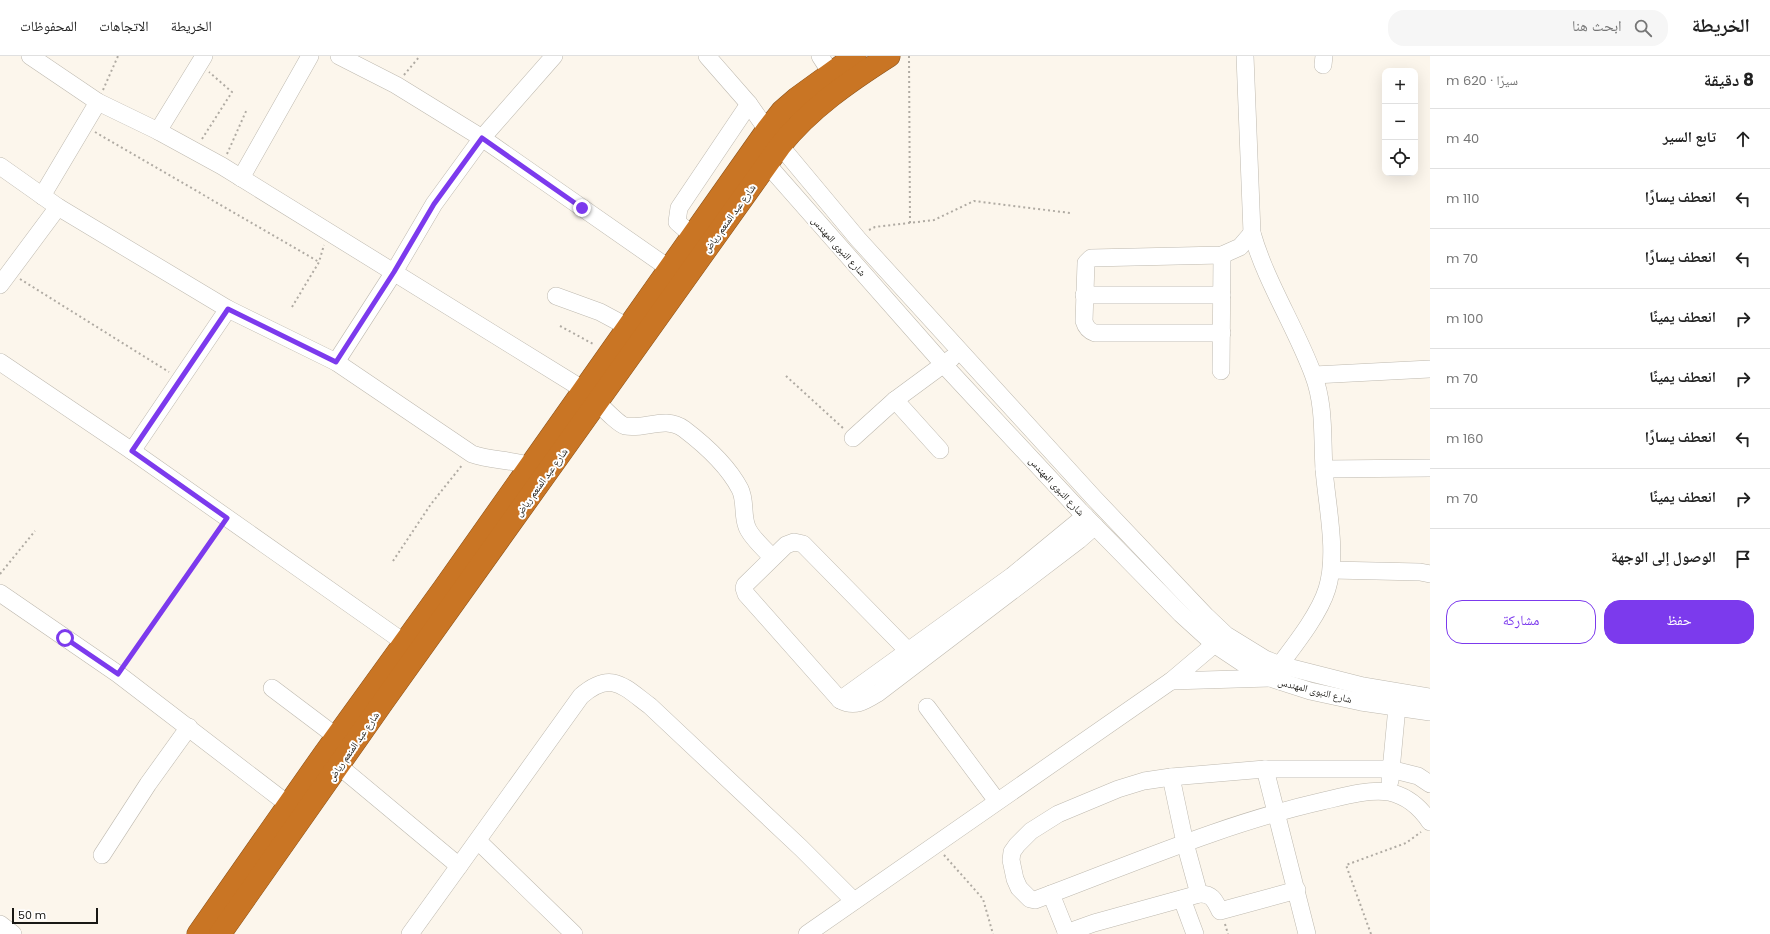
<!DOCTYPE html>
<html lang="ar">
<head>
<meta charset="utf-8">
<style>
	body { margin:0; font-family:Poppins,"Noto Naskh Arabic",sans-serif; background:#f6f6f6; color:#222; direction:rtl }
	.controls { position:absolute; right:12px; top:12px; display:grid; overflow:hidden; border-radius:8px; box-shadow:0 4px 16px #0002 }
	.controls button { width:36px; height:36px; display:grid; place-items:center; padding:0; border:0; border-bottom:1px solid #e0e0e0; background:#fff; color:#222; font:20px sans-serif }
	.scale { position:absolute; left:12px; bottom:10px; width:86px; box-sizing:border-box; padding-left:4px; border:2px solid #191814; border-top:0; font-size:11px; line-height:14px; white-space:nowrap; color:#191814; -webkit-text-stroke:3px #fff; paint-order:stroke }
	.stop { position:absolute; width:12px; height:12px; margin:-9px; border:3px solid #7c3aed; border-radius:50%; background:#fff }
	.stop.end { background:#7c3aed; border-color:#fff; box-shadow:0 1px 4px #0008 }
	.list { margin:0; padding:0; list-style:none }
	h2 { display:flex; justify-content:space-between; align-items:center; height:52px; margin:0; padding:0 16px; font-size:17px }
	h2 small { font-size:13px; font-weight:400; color:#767676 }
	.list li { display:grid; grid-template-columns:26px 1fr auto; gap:12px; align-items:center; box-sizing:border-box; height:60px; padding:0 16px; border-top:1px solid #e0e0e0 }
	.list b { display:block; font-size:15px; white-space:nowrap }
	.list em { font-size:13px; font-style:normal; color:#767676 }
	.actions { display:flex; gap:8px; padding:12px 16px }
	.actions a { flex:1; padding:9px 0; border:1px solid #7c3aed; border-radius:16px; text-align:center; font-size:14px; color:#7c3aed }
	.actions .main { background:#7c3aed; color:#fff }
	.icon { flex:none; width:22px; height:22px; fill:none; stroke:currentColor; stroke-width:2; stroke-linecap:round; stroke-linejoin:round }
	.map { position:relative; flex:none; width:1430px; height:878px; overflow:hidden; direction:ltr }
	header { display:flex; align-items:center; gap:24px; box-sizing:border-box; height:56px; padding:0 20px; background:#fff; border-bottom:1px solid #e0e0e0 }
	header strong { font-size:19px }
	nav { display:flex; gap:22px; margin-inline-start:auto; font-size:14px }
	.search { width:280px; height:36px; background:#f6f6f6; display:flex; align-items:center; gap:10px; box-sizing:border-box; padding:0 14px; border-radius:16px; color:#767676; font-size:15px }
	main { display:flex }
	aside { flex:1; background:#fff }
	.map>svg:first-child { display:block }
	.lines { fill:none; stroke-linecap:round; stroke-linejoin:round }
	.minor-casing { stroke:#beb9af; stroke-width:18 }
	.highway-casing { stroke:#8b541e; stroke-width:23 }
	.path { stroke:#b0aba3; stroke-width:2; stroke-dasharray:2 3; stroke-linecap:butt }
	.minor { stroke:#fff; stroke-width:17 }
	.highway { stroke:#c97524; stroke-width:22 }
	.route { stroke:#7c3aed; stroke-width:5 }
	.labels { text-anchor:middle; stroke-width:4; stroke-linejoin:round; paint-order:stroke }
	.street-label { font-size:10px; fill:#191814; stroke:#fff }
</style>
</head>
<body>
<header>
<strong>الخريطة</strong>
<div class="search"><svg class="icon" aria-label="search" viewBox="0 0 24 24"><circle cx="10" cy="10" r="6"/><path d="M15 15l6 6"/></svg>ابحث هنا</div>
<nav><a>الخريطة</a><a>الاتجاهات</a><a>المحفوظات</a></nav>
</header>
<main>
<aside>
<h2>8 دقيقة<small>سيرًا · 620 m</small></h2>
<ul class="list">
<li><svg class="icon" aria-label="ahead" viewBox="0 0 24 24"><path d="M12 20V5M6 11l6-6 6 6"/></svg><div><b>تابع السير</b></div><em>40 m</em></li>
<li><svg class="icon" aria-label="left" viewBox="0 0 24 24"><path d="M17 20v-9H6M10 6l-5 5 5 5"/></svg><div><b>انعطف يسارًا</b></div><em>110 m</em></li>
<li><svg class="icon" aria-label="left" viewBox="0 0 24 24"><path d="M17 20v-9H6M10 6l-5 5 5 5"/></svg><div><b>انعطف يسارًا</b></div><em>70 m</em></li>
<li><svg class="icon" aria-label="right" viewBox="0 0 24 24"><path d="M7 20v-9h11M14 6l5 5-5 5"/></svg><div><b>انعطف يمينًا</b></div><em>100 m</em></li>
<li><svg class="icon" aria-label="right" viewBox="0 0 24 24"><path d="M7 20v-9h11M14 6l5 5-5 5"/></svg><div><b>انعطف يمينًا</b></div><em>70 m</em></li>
<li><svg class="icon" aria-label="left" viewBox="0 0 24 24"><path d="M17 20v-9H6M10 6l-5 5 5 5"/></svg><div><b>انعطف يسارًا</b></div><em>160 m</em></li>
<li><svg class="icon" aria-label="right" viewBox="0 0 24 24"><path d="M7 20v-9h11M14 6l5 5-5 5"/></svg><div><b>انعطف يمينًا</b></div><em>70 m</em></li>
<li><svg class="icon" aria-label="arrive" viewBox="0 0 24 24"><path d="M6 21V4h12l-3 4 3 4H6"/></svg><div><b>الوصول إلى الوجهة</b></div></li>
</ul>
<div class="actions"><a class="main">حفظ</a><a>مشاركة</a></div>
</aside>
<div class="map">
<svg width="1430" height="878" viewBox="0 0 1430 878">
	<rect width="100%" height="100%" fill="#fcf6ec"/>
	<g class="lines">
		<defs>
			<g id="minor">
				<path d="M30,0l68,46 60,29"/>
				<path d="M204,0l-46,75 64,35 362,224c9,7 33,34 41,36 20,4 40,-11 59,3 21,16 44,37 56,60 6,12 2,26 7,38 3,9 18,23 25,30"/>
				<path d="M339,0l57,29 86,53 188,131"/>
				<path d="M707,0l42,48 18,26 91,109 236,259 112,118 20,19 39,24 15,6 83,21 67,11"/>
				<path d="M820,0l11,17"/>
				<path d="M1323,9l1,-9"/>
				<path d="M759,99l185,210 136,146 101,103 33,30 42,28 14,6 40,13 51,11 69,10"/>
				<path d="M0,110l58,41 170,102 108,53 136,92c19,7 39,5 58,12"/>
				<path d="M241,122l69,-122"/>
				<path d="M42,140l56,-94"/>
				<path d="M693,180l-16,-14 2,-14 70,-104"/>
				<path d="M0,229l58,-78"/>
				<path d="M1084,239h138"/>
				<path d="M556,240l44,16 28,15"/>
				<path d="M1222,277h-127c-6,-2 -9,-5 -11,-12l2,-58 5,-5 131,-3 18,-8 12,-14"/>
				<path d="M0,306l132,89 273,192"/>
				<path d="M336,306l58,-90 40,-68 48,-66 72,-82"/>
				<path d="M1221,315l1,-116"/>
				<path d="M1314,319l116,-6"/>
				<path d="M895,344l45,50"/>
				<path d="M853,382l42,-38 57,-42"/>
				<path d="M132,395l96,-142"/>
				<path d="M1324,413l106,-1"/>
				<path d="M1332,514l88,2 10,2"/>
				<path d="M0,537l118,81 171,131"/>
				<path d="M919,606l-116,-118 -9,-2 -8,3 -41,40 -1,3 2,6 94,106c15,8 25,1 38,-7l201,-153 16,-14"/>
				<path d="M1171,625l99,-3c18,-25 48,-60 57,-89 11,-36 0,-82 -3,-120 -2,-32 1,-64 -11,-95 -18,-48 -47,-92 -61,-141l-7,-177"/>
				<path d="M272,632l65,49"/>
				<path d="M840,644l172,-124 73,-60"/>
				<path d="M927,651l70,94"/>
				<path d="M339,710l120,100 -49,68"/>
				<path d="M1265,713l42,165"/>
				<path d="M1171,721l14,66 14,51"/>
				<path d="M1390,725l7,-74"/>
				<path d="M478,785l96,93"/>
				<path d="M102,799l46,-71 41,-57"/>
				<path d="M459,810l122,-170c30,-26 42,-10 69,10l151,142 53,53"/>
				<path d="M1051,838c90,-34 179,-72 272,-93 21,-5 45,-12 66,-9 18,4 31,15 41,30"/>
				<path d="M1182,843l13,35"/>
				<path d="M0,868l13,10"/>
				<path d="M1066,877l28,-10 105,-29c13,-1 16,7 21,17l77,-21"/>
				<path d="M807,878l364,-253 52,-44"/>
				<path d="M1067,878l-16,-40 -16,6 -5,-1 -11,-11 -4,-9 -4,-19 1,-8 5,-7 14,-14 27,-17 60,-25 26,-8 27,-4 94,-8h125l28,7 12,8"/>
			</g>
			<g id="highway">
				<path d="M198,878l126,-180 120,-166 323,-458 15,-19 15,-13 58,-42"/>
				<path d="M220,878l163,-232 397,-556c29,-37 70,-65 109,-90"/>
			</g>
		</defs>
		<use href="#minor" class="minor-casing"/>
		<use href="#highway" class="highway-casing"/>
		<g class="path">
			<path d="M909,0l1,168"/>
			<path d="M404,19l16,-19"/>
			<path d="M103,34l15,-34"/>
			<path d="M95,76l224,130"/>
			<path d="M202,83l30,-47 -23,-20"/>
			<path d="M227,98l20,-45"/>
			<path d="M869,174l6,-3 59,-7 40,-19 96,12"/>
			<path d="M20,223l149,93"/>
			<path d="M292,251l27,-45 5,-17"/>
			<path d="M560,270l35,19"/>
			<path d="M786,320l57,52"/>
			<path d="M393,505l38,-57 32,-40"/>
			<path d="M0,518l35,-43"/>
			<path d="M125,607l94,-134"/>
			<path d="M944,799l39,44 10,35"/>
			<path d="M1225,868l3,10"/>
			<path d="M1371,878l-25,-69 60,-22 15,-11"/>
		</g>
		<use href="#minor" class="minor"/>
		<use href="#highway" class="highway"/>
	</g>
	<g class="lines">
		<path class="route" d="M65,582l53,36 109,-156 -95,-67 96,-142 108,53 58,-90 40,-68 48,-66 100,70"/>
	</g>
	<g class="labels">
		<g class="street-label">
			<text transform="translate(729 162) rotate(-54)" y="4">شارع عبد المنعم رياض</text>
			<text transform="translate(839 190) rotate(48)" y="4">شارع النبوى المهندس</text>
			<text transform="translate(541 426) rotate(-54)" y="4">شارع عبد المنعم رياض</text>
			<text transform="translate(1057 430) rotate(47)" y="4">شارع النبوى المهندس</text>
			<text transform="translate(1315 634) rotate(14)" y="4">شارع النبوى المهندس</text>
			<text transform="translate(353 690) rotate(-55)" y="4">شارع عبد المنعم رياض</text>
		</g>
	</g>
</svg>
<div class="controls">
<button>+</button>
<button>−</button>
<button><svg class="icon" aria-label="locate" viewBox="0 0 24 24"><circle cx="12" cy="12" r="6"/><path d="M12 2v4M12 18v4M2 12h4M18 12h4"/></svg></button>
</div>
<div class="scale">50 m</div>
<div class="stop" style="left:65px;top:582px"></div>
<div class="stop end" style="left:582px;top:152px"></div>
</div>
</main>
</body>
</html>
